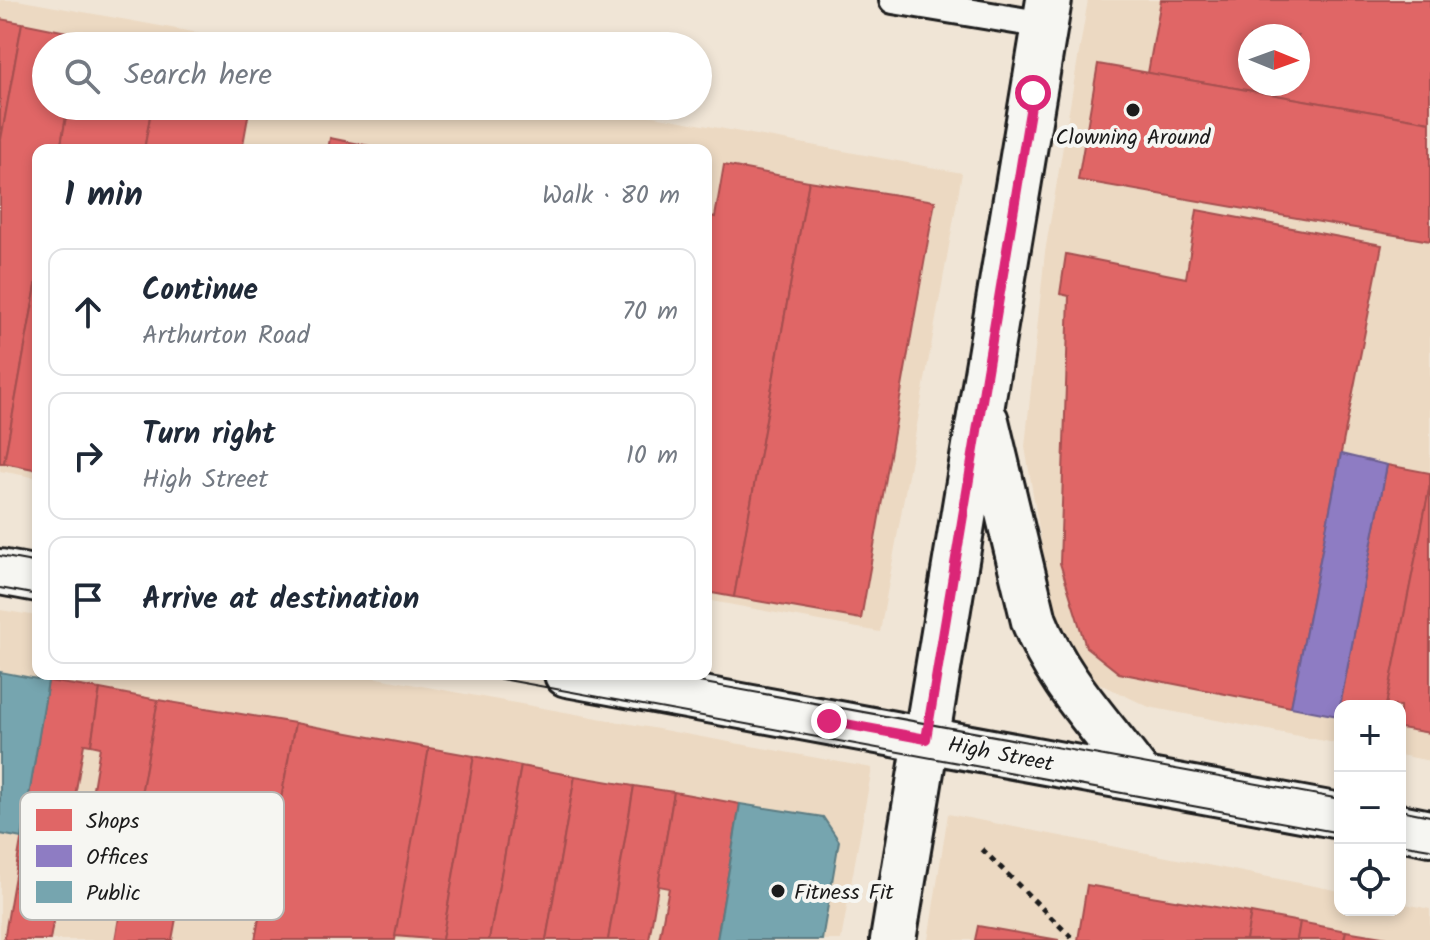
<!DOCTYPE html>
<html lang="en">
<head>
<meta charset="utf-8">
<style>
	body { margin:0; font-family:Kalam,sans-serif; background:#f2f2f3; color:#1f2937 }
	.controls { position:absolute; right:24px; bottom:24px; display:grid; overflow:hidden; border-radius:16px; box-shadow:0 4px 12px #0003 }
	.controls button { width:72px; height:72px; display:grid; place-items:center; padding:0; border:0; border-bottom:2px solid #e0e1e3; background:#fff; color:#1f2937; font:40px sans-serif }
	.compass { position:absolute; left:1238px; top:24px; width:72px; height:72px; border-radius:50%; background:#fff; box-shadow:0 4px 12px #0003; rotate:91deg }
	.stop { position:absolute; width:24px; height:24px; margin:-18px; border:6px solid #db2777; border-radius:50%; background:#fff }
	.stop.end { background:#db2777; border-color:#fff; box-shadow:0 2px 8px #0008 }
	.list { margin:0; padding:0; list-style:none }
	h2 { display:flex; justify-content:space-between; align-items:center; height:104px; margin:0; padding:0 32px; font-size:34px }
	h2 small { font-size:26px; font-weight:400; color:#747a83 }
	.list li { display:grid; grid-template-columns:52px 1fr auto; gap:24px; align-items:center; box-sizing:border-box; height:128px; margin:0 16px 16px; padding:0 16px; border:2px solid #e0e1e3; border-radius:16px }
	.list b { display:block; font-size:30px; white-space:nowrap }
	.list p { margin:0; font-size:26px; white-space:nowrap; color:#747a83 }
	.list em { font-size:26px; font-style:normal; color:#747a83 }
	.icon { flex:none; width:44px; height:44px; fill:none; stroke:currentColor; stroke-width:2; stroke-linecap:round; stroke-linejoin:round }
	.map { position:relative; flex:none; width:1430px; height:940px; overflow:hidden }
	.search { position:absolute; background:#fff; box-shadow:0 4px 12px #0003; left:32px; top:32px; width:680px; height:88px; display:flex; align-items:center; gap:20px; box-sizing:border-box; padding:0 28px; border-radius:44px; color:#747a83; font-size:30px }
	.panel { position:absolute; background:#fff; box-shadow:0 4px 12px #0003; left:32px; top:144px; width:680px; height:536px; border-radius:16px }
	.map>svg:first-child { display:block }
	.built { fill:#ecd9c2; fill-rule:evenodd }
	.shops { fill:#e06666; stroke:#a55050; stroke-width:2; fill-rule:evenodd }
	.offices { fill:#8e7cc3; stroke:#6c5f91; stroke-width:2 }
	.public { fill:#76a5af; stroke:#5b7c83; stroke-width:2 }
	.lines { fill:none; stroke-linecap:round; stroke-linejoin:round }
	.lane-casing { stroke:#1c1c1c; stroke-width:32 }
	.secondary-casing { stroke:#1c1c1c; stroke-width:50 }
	.path { stroke:#1c1c1c; stroke-width:5; stroke-dasharray:6 6; stroke-linecap:butt }
	.lane { stroke:#f6f6f2; stroke-width:26 }
	.secondary { stroke:#f6f6f2; stroke-width:44 }
	.tram { stroke:#1c1c1c; stroke-width:2 }
	.route { stroke:#db2777; stroke-width:10 }
	.poi-dot { fill:#1c1c1c; stroke:#f6f6f2; stroke-width:3 }
	.labels { text-anchor:middle; stroke-width:8; stroke-linejoin:round; paint-order:stroke }
	.poi-label { font-size:22px; fill:#1c1c1c; stroke:#f6f6f2 }
	.street-label { font-size:22px; fill:#1c1c1c; stroke:#f6f6f2 }
	.key { fill:#f6f6f2; stroke:#b5b5b2; stroke-width:2 }
	.key-label { font-size:22px; fill:#1c1c1c }
</style>
</head>
<body>
<div class="map">
<svg width="1430" height="940" viewBox="0 0 1430 940">
	<rect width="100%" height="100%" fill="#f0e5d6"/>
	<filter id="ink" filterUnits="userSpaceOnUse"><feTurbulence type="fractalNoise" baseFrequency=".0125" numOctaves="2"/><feDisplacementMap in="SourceGraphic" scale="16" xChannelSelector="R" yChannelSelector="G"/><feConvolveMatrix kernelMatrix="1 2 1 2 8 2 1 2 1" color-interpolation-filters="sRGB"/></filter>
	<g filter="url(#ink)">
		<g class="built">
			<path d="M0,0h17l253,46h-224v60h554l362,67 -82,459 -174,-32v-450h-668v328l-38,-7z"/>
			<path d="M1088,0h342v761l-30,-6v-49h-60v38l-191,-37 -61,-29 -32,-49 -31,-182 20,-195zM1250,36h48v48h-48z"/>
			<path d="M0,610l38,6v58h318l516,94 -31,172h-841z"/>
			<path d="M948,814l392,77v19h60v-7l30,6v31h-502z"/>
		</g>
		<g class="shops">
			<path d="M1161,0h269v122l-282,-49zM1250,36h48v48h-48z"/>
			<path d="M0,19l22,4 -22,122z"/>
			<path d="M22,23l60,12 -3,11h-33v60h22l-8,44h-22v125l-34,188h-4v-318z"/>
			<path d="M1098,64l332,58v119l-352,-61z"/>
			<path d="M68,106h84l-8,44h-84z"/>
			<path d="M152,106h98l-8,44h-98z"/>
			<path d="M330,138l55,11v1h-57z"/>
			<path d="M724,165l85,16 -75,416 -28,-5v-377l9,2z"/>
			<path d="M809,181l126,20 -74,418 -127,-22z"/>
			<path d="M1197,210l185,35 -91,462 -172,-34 -33,-26 -26,-84 9,-267 -9,-2 6,-40 120,24z"/>
			<path d="M38,275v195l-34,-7z"/>
			<path d="M1387,465l43,8v12l-44,221h-46z"/>
			<path d="M1430,485v248l-30,-5v-22h-14z"/>
			<path d="M48,681l52,8 -9,56 -7,-1 -34,196h-46z"/>
			<path d="M100,689l58,11 -27,151 -47,-9 16,-95 -9,-2z"/>
			<path d="M158,700l137,23 -23,129 -81,-14 -19,102h-57z"/>
			<path d="M295,723l134,25 -34,192h-140z"/>
			<path d="M429,748l45,8 -32,184 -47,-4z"/>
			<path d="M474,756l47,10 -32,174h-47z"/>
			<path d="M521,766l54,10 -29,164h-57z"/>
			<path d="M575,776l59,10 -26,154h-62z"/>
			<path d="M634,786l40,6 -25,148h-41z"/>
			<path d="M674,792l66,12 -23,136h-58l10,-52 -11,-2z"/>
			<path d="M1087,885l164,28 -5,27h-168z"/>
			<path d="M1251,913l49,9 -3,18h-51z"/>
			<path d="M1300,922l46,9 -2,9h-47z"/>
			<path d="M978,926l81,14h-84z"/>
			<path d="M1346,931l48,8 -50,1z"/>
		</g>
		<path class="offices" d="M1341,454l46,11 -49,251 -47,-9z"/>
		<g class="public">
			<path d="M0,672l48,9 -26,157 -22,-4z"/>
			<path d="M740,804l83,13 16,24 -17,99h-105z"/>
		</g>
		<g class="lines">
			<defs>
				<path id="lane" d="M893,0l152,25"/>
				<g id="secondary">
					<path d="M986,421l48,200c24,62 69,105 107,158"/>
					<path d="M0,572l38,7"/>
					<path d="M567,674l773,142"/>
					<path d="M1400,827l30,6"/>
					<path d="M893,940l156,-940"/>
				</g>
			</defs>
			<use href="#lane" class="lane-casing"/>
			<use href="#secondary" class="secondary-casing"/>
			<path class="path" d="M982,849l92,91"/>
			<use href="#lane" class="lane"/>
			<use href="#secondary" class="secondary"/>
			<g class="tram">
				<path d="M0,556l38,7"/>
				<path d="M0,588l38,7"/>
				<path d="M474,674l866,159"/>
				<path d="M655,674l685,125"/>
				<path d="M1400,810l30,6"/>
				<path d="M1400,844l30,5"/>
			</g>
		</g>
	</g>
	<g class="lines" filter="url(#ink)">
		<path class="route" d="M829,721l97,18 107,-646"/>
	</g>
	<g class="poi-dot">
		<circle cx="1133" cy="110" r="8"/>
		<circle cx="778" cy="891" r="8"/>
	</g>
	<g class="labels">
		<g class="poi-label">
			<text x="1133" y="144">Clowning Around</text>
			<text x="794" y="899" text-anchor="start">Fitness Fit</text>
		</g>
		<g class="street-label">
			<text transform="translate(1001 753) rotate(11)" y="8">High Street</text>
		</g>
	</g>
	<rect x="20" y="792" width="264" height="128" rx="12" class="key"/>
	<rect x="36" y="809" width="36" height="22" fill="#e06666"/>
	<rect x="36" y="845" width="36" height="22" fill="#8e7cc3"/>
	<rect x="36" y="881" width="36" height="22" fill="#76a5af"/>
	<g class="key-label">
		<text x="86" y="828">Shops</text>
		<text x="86" y="864">Offices</text>
		<text x="86" y="900">Public</text>
	</g>
</svg>
<div class="controls">
<button>+</button>
<button>−</button>
<button><svg class="icon" aria-label="locate" viewBox="0 0 24 24"><circle cx="12" cy="12" r="6"/><path d="M12 2v4M12 18v4M2 12h4M18 12h4"/></svg></button>
</div>
<svg class="compass" viewBox="-18 -18 36 36"><path d="M0-13l5 13h-10z" fill="#e53935"/><path d="M0 13l5-13h-10z" fill="#747a83"/></svg>
<div class="stop" style="left:1033px;top:93px"></div>
<div class="stop end" style="left:829px;top:721px"></div>
<div class="search"><svg class="icon" aria-label="search" viewBox="0 0 24 24"><circle cx="10" cy="10" r="6"/><path d="M15 15l6 6"/></svg>Search here</div>
<section class="panel">
<h2>1 min<small>Walk · 80 m</small></h2>
<ul class="list">
<li><svg class="icon" aria-label="ahead" viewBox="0 0 24 24"><path d="M12 20V5M6 11l6-6 6 6"/></svg><div><b>Continue</b><p>Arthurton Road</p></div><em>70 m</em></li>
<li><svg class="icon" aria-label="right" viewBox="0 0 24 24"><path d="M7 20v-9h11M14 6l5 5-5 5"/></svg><div><b>Turn right</b><p>High Street</p></div><em>10 m</em></li>
<li><svg class="icon" aria-label="arrive" viewBox="0 0 24 24"><path d="M6 21V4h12l-3 4 3 4H6"/></svg><div><b>Arrive at destination</b></div></li>
</ul>
</section>
</div>
</body>
</html>
